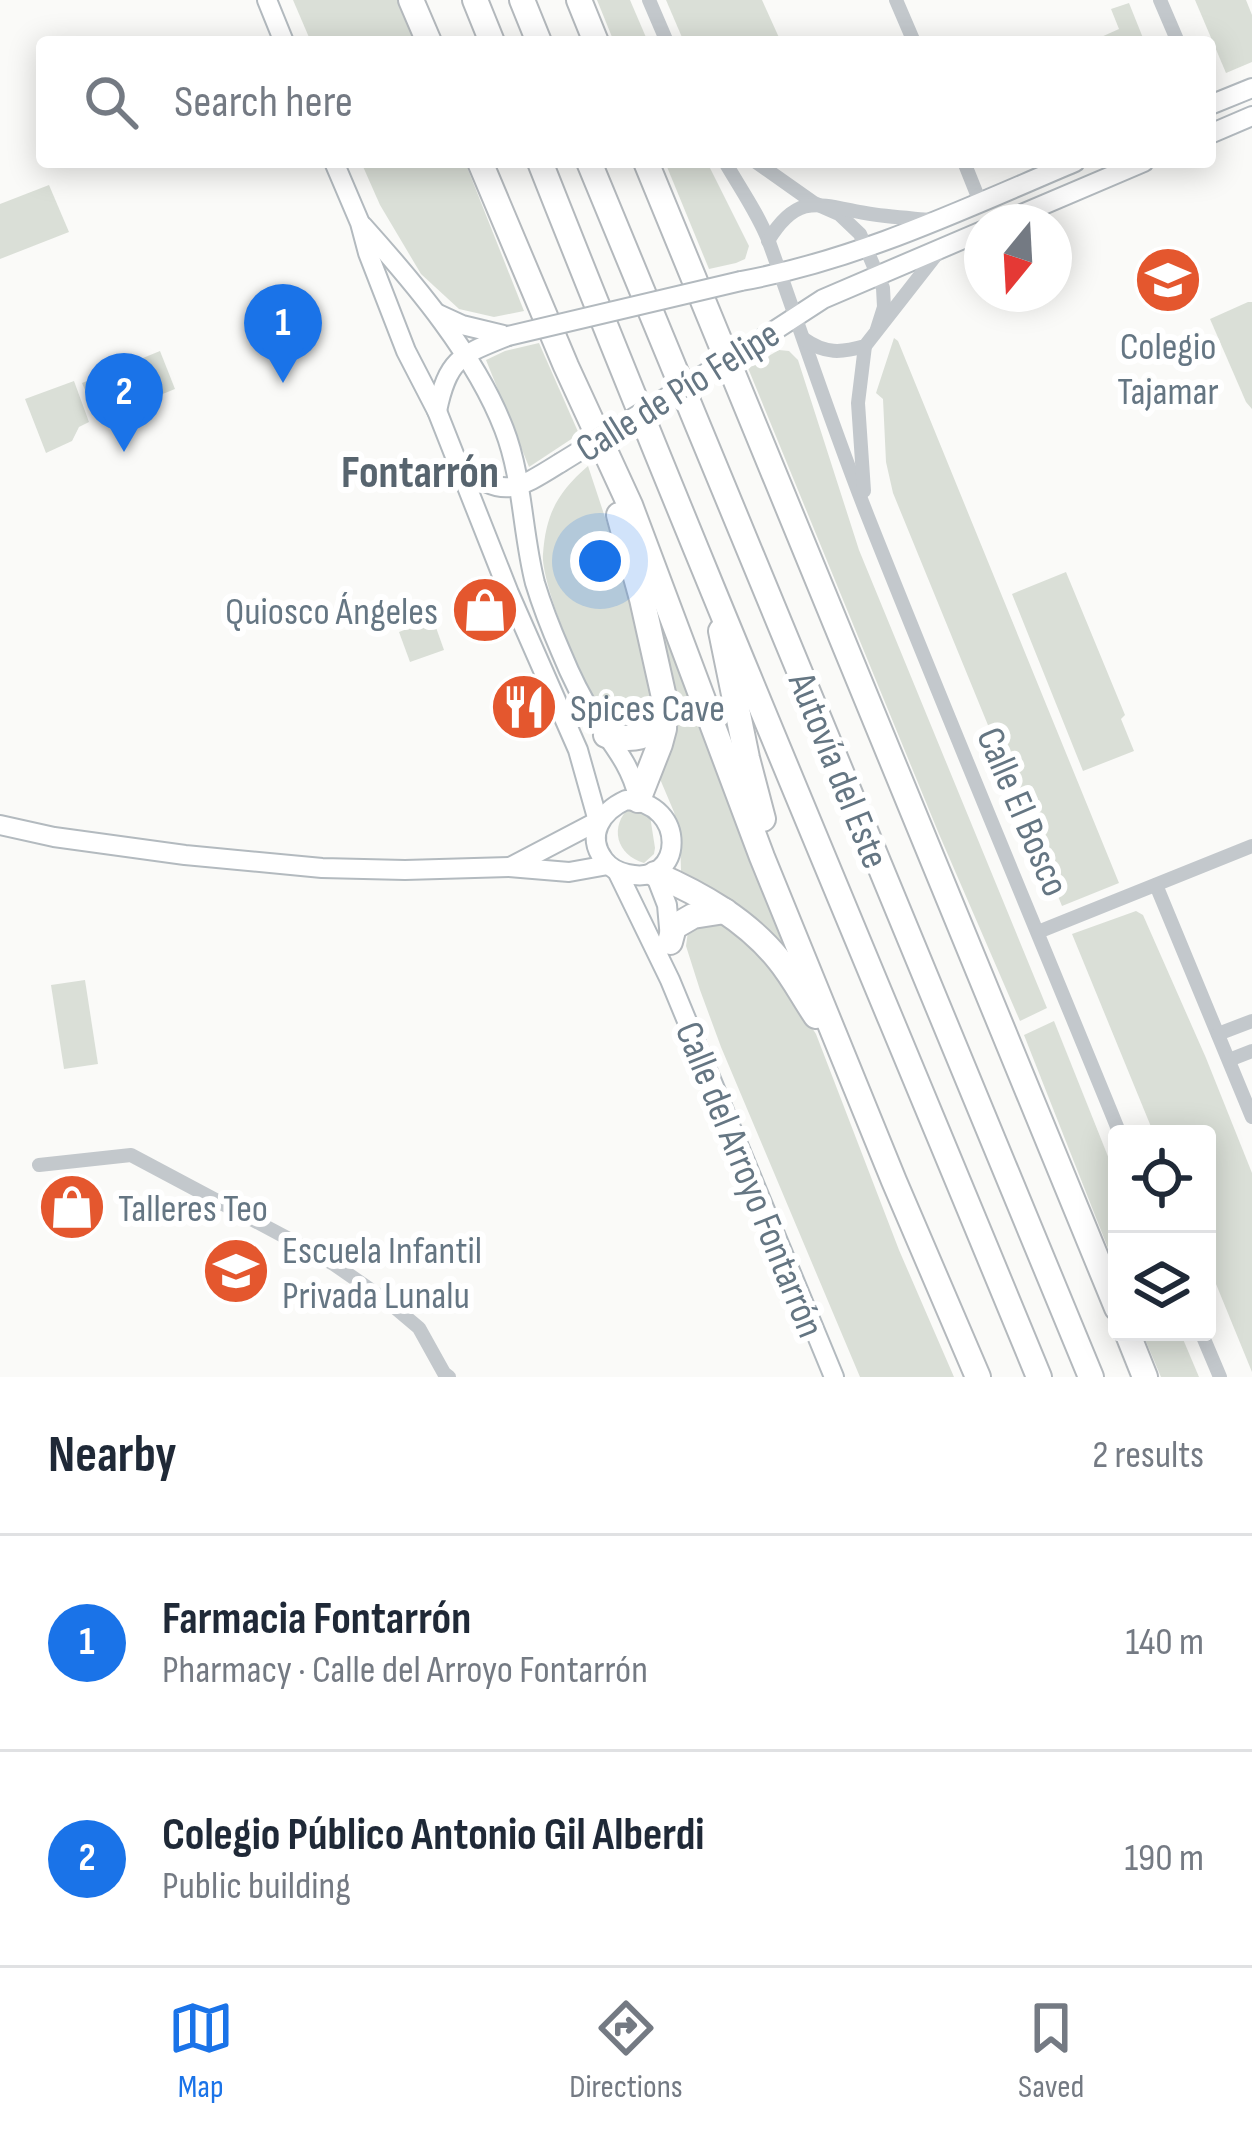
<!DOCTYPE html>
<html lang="en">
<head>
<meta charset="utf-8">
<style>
	body { margin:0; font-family:"Sofia Sans Condensed",sans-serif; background:#f2f2f3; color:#1f2937 }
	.controls { position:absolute; right:36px; bottom:36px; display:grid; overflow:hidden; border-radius:12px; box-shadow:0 6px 30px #0003 }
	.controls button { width:108px; height:108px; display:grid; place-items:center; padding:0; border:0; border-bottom:3px solid #e0e1e3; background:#fff; color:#1f2937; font:60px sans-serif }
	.compass { position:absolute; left:964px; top:204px; width:108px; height:108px; border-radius:50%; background:#fff; box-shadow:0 6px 30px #0003; rotate:198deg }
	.you { position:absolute; left:600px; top:561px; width:42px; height:42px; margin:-30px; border:9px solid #fff; border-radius:50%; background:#1a73e8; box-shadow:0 0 0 18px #1a73e833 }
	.badge { display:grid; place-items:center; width:78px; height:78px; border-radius:50%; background:#1a73e8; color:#fff; font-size:39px; font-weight:700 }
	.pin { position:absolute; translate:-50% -99px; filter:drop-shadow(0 3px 6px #0008) }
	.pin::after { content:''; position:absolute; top:63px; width:42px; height:36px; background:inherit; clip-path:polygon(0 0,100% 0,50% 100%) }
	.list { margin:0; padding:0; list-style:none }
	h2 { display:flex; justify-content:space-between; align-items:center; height:156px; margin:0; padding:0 48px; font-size:51px }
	h2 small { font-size:39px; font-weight:400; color:#747a83 }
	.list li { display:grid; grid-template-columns:78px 1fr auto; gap:36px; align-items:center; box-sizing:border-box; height:216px; padding:0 48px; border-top:3px solid #e0e1e3 }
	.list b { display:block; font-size:45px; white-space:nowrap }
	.list p { margin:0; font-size:39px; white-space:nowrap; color:#747a83 }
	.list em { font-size:39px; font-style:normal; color:#747a83 }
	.icon { flex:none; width:66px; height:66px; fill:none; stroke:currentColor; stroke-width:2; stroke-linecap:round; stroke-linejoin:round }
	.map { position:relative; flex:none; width:1252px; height:1377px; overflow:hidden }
	.search { position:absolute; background:#fff; box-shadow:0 6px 30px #0003; left:36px; right:36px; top:36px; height:132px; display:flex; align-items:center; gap:30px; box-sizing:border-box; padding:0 42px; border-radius:12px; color:#747a83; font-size:45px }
	.sheet { height:588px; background:#fff }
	nav { display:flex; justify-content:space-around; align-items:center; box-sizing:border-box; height:168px; border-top:3px solid #e0e1e3; background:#fff; font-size:33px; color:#747a83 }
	nav a { display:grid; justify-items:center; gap:6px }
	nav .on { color:#1a73e8 }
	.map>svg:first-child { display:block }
	.green { fill:#dadfd7 }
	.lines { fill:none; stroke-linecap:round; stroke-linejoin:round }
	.secondary-casing { stroke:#b3babf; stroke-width:22 }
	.highway-casing { stroke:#b4b9bd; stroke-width:28 }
	.street { stroke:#c3c8cc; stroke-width:14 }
	.secondary { stroke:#fff; stroke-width:18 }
	.highway { stroke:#fff; stroke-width:24 }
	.secondary-bridge-casing { stroke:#b3babf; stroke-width:22; stroke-linecap:butt }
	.secondary-bridge { stroke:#fff; stroke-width:18 }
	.labels { text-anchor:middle; stroke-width:12; stroke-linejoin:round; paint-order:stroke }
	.poi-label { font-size:39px; fill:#657683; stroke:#fff; text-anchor:start }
	.street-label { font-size:39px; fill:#657683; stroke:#fff }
	.quarter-label { font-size:45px; font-weight:bold; fill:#57646e; stroke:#fff }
</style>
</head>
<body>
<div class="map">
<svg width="1252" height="1377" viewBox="0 0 1252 1377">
	<rect width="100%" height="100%" fill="#fafaf8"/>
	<g class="green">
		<path d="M293,0h105l18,42h-105z"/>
		<path d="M597,0h33l18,42h-34z"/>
		<path d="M666,0h96l19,42h-97z"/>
		<path d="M1195,0h51l6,15v47l-26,11z"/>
		<path d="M1129,3l14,35 -9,4h-44l29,-13 -8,-20z"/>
		<path d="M361,162h104l59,149 -30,6 -35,-8 -38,-35 -41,-69z"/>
		<path d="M665,162h42l42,84 -4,13 -9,4 -27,6z"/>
		<path d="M49,185l20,47 -69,27v-55z"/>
		<path d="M1248,302h4v107l-6,-7 -36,-83z"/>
		<path d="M894,338l4,3 221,542 -57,23 -169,-413 -7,-31 -3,-63 -7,-6z"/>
		<path d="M539,343l40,91 -50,33 -43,-107 19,-9z"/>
		<path d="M779,350l10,1 9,9 61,190 188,458 -27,13 -81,-187 -191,-466z"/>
		<path d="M160,351l15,38 -77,31 -16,-37z"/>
		<path d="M74,381l15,41 -10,5 -7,14 -26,12 -21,-54z"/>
		<path d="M588,466l70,211 -6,45 -22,9c-1,0 -16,-6 -17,-7 -23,-18 -73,-141 -70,-170 3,-41 15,-62 45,-88z"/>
		<path d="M1066,572l59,143 -4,4 13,32 -51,20 -71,-177z"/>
		<path d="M433,619l11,31 -34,12 -11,-30z"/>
		<path d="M658,622l28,63 122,301 -127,-115 -1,-34 -6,-25 -14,-33c25,-53 7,-102 -2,-157z"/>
		<path d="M630,807l20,9 5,32 -1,6 -10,9c-28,-8 -35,-37 -14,-56z"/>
		<path d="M1136,911l7,4 63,143 46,115v199l-45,-110v-128h-53l-82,-200z"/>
		<path d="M720,923l12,5 43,43 41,63 83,216 55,127h-94l-139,-330 -21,-57 -14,-44 2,-15 7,-7z"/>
		<path d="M85,980l13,84 -34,5 -13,-84z"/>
		<path d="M1054,1021l63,158v92l-93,-236z"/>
		<path d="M1142,1332h38l19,45h-38z"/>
	</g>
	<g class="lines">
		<defs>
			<g id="secondary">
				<path d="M267,0l17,42"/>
				<path d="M1210,105l42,-17"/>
				<path d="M1210,134l42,-18"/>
				<path d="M334,162l26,61 8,30 38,98 31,60 72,182 69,157 20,71"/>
				<path d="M1003,222l141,-60"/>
				<path d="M363,226c52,58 113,130 141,203 19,49 18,103 31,154 7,23 16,46 26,69 9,22 20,45 33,65 18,27 37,48 44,80"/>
				<path d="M741,281c117,-21 225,-73 334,-119"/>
				<path d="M438,314l24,11 46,11"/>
				<path d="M763,338l60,-39 159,-68"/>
				<path d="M437,411c11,-53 24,-56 71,-75"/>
				<path d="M460,464c42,36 57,26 100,-1"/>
				<path d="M626,800c62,2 59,87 2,74 -10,-2 -18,-6 -24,-14 -19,-25 -2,-49 22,-60z"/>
				<path d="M0,825l54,12 131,18 137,13 83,2 104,-3 60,5 39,-7"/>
				<path d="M512,866l86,-45"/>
				<path d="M617,871l53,109 164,397"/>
				<path d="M655,874l12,31 3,34"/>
			</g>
			<g id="highway">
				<path d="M411,0l18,42"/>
				<path d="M475,0l17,42"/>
				<path d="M522,0l17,42"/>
				<path d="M579,0l17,42"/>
				<path d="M480,162l86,204 64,139 132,352 132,324 84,196"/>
				<path d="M540,162c161,407 332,810 499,1215"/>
				<path d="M589,162l502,1215"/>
				<path d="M646,162l471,1146"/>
				<path d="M619,515l23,84 23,103 -1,27 -4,15 -22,56"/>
				<path d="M721,631l26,127 16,61"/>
				<path d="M606,735c26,6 44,5 59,-20"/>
				<path d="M655,874c46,20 92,46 124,86 14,17 24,37 37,56"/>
				<path d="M670,942l4,-15 19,-11 32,-5"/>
				<path d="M1127,1332l18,45"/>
			</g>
		</defs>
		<use href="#secondary" class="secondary-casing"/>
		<use href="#highway" class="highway-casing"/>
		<g class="street">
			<path d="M649,0l18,42"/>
			<path d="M896,0l18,42"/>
			<path d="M1160,0l18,42"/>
			<path d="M725,162c15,26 34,53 44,80 33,92 63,184 99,275 82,207 168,411 252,617"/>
			<path d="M756,162l58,41 25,11 21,20 23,54 1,19 -7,22"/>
			<path d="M964,162l16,40"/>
			<path d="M768,241c29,-48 50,-37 97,-28 22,4 44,5 66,7"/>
			<path d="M804,339c21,15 37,14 61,7l75,-96"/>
			<path d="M864,491l-6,-88 7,-57"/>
			<path d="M1156,885l96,232"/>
			<path d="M1038,932l214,-86"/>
			<path d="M1218,1034l34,-13"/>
			<path d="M1229,1060l23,-9"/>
			<path d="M39,1165l92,-10 158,84 46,26 52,36 32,27 25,45 5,4"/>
			<path d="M1201,1332l19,45"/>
		</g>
		<use href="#secondary" class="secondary"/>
		<use href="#highway" class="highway"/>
		<defs>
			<g id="secondary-bridge">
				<path d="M508,336l233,-55"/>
				<path d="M560,463l203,-125"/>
			</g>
		</defs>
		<use href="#secondary-bridge" class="secondary-bridge-casing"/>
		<use href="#secondary-bridge" class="secondary-bridge"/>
	</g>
	<defs>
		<symbol id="school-disc" viewBox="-11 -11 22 22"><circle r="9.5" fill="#e4572e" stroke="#fff"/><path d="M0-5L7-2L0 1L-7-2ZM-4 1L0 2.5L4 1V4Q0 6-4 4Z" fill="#fff"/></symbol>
		<symbol id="shop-disc" viewBox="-11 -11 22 22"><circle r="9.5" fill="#e4572e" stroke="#fff"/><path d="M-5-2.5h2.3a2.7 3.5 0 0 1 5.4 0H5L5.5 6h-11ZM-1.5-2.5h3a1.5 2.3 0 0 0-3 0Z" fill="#fff"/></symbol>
		<symbol id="restaurant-disc" viewBox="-11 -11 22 22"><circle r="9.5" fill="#e4572e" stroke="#fff"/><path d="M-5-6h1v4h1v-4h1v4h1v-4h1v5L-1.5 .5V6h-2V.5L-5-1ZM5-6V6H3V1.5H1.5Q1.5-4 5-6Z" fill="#fff"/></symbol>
	</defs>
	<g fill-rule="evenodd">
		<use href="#school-disc" x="1130" y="242" width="76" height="76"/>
		<use href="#shop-disc" x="447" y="572" width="76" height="76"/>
		<use href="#restaurant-disc" x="486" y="669" width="76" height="76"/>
		<use href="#shop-disc" x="34" y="1169" width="76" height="76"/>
		<use href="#school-disc" x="198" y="1233" width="76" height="76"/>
	</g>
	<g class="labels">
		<g class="poi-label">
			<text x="1168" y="359" text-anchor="middle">Colegio<tspan x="1168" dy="45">Tajamar</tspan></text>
			<text x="438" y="624" text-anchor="end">Quiosco Ángeles</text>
			<text x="570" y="721">Spices Cave</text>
			<text x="118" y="1221">Talleres Teo</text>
			<text x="282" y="1263">Escuela Infantil<tspan x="282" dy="45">Privada Lunalu</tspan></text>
		</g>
		<g class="street-label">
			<text transform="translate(677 390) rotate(-32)" y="14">Calle de Pío Felipe</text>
			<text transform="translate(840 770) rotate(68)" y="14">Autovía del Este</text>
			<text transform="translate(1024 811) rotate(67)" y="14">Calle El Bosco</text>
			<text transform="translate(751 1179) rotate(68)" y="14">Calle del Arroyo Fontarrón</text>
		</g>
		<g class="quarter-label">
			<text x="420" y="487">Fontarrón</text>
		</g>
	</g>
</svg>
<div class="controls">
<button><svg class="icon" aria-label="locate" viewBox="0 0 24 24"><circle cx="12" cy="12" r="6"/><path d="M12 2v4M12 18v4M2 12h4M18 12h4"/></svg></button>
<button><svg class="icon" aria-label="layers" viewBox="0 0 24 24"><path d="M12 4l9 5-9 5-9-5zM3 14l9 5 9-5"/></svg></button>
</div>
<svg class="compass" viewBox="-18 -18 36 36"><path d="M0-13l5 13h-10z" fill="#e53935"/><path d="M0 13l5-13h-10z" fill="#747a83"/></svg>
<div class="you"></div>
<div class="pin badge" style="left:283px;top:383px">1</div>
<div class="pin badge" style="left:124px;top:452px">2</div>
<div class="search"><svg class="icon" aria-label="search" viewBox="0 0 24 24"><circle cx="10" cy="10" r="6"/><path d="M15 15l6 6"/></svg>Search here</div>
</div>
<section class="sheet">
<h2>Nearby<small>2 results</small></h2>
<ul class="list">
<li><span class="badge">1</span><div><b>Farmacia Fontarrón</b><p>Pharmacy · Calle del Arroyo Fontarrón</p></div><em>140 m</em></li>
<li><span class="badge">2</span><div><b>Colegio Público Antonio Gil Alberdi</b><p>Public building</p></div><em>190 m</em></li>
</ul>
</section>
<nav>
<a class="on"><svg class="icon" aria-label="map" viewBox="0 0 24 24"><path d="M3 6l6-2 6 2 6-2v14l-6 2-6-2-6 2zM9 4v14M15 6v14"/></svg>Map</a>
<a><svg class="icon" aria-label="directions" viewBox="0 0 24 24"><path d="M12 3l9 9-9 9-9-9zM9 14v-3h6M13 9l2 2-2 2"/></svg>Directions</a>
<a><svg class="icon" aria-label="saved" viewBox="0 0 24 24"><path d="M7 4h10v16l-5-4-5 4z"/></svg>Saved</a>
</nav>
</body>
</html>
